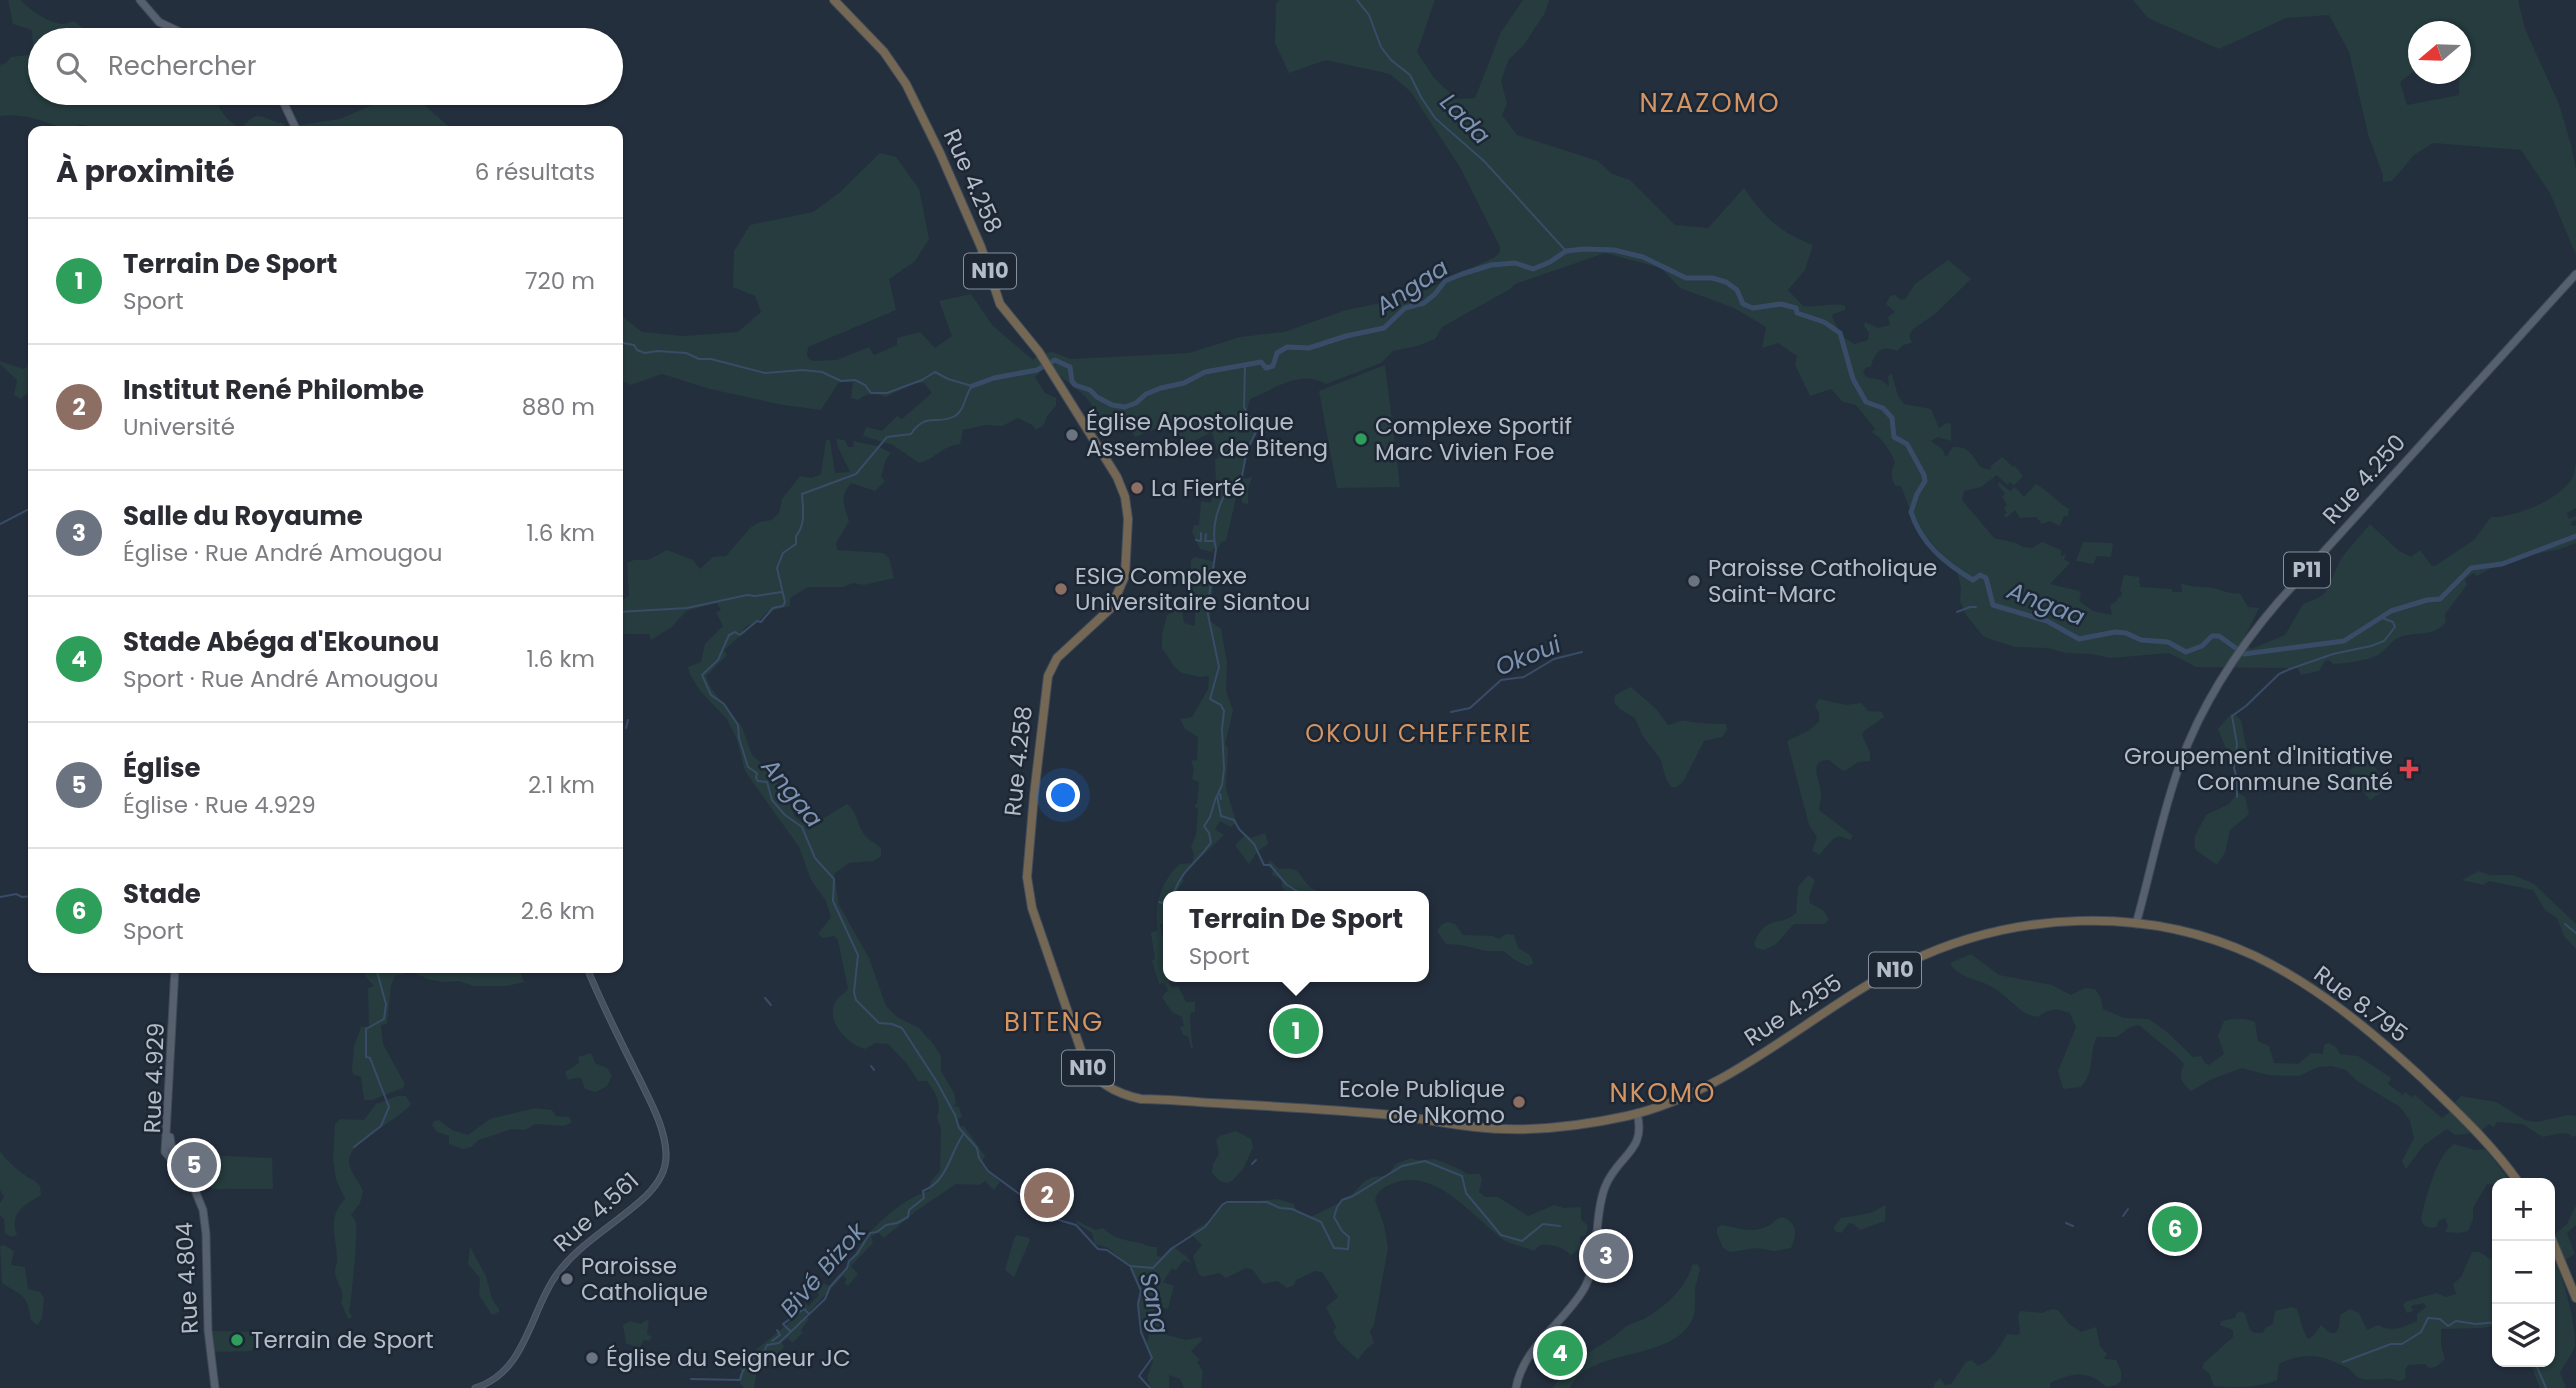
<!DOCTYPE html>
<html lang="fr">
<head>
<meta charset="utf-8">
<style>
	body { margin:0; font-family:Poppins,sans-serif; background:#f7f7f7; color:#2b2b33 }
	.controls { position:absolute; right:21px; bottom:21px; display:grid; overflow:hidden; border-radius:14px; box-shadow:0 2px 5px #0004 }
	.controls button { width:63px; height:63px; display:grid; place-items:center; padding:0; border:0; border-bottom:2px solid #e1e1e2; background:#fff; color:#2b2b33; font:35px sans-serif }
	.compass { position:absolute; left:2408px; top:21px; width:63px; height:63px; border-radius:50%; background:#fff; box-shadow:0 2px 5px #0004; rotate:251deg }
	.you { position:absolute; left:1064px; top:796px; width:24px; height:24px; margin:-18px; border:5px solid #fff; border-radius:50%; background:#1a73e8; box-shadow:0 0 0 10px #1a73e833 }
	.badge { display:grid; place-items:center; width:46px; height:46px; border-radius:50%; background:#56698c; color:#fff; font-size:23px; font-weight:700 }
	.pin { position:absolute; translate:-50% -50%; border:4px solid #fff; box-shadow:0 2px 7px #0006 }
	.popup { position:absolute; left:1163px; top:891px; width:266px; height:91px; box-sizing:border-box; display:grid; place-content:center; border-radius:14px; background:#fff; filter:drop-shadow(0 2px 5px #0005); font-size:23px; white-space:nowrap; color:#7c7c81 }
	.popup b { font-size:26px; color:#2b2b33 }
	.popup::after { content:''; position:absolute; left:50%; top:100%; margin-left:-14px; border:14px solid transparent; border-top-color:#fff }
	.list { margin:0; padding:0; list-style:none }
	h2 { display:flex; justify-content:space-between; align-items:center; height:91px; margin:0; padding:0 28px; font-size:30px }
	h2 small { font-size:23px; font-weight:400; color:#7c7c81 }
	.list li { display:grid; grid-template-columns:46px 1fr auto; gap:21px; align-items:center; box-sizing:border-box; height:126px; padding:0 28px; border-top:2px solid #e1e1e2 }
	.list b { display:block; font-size:26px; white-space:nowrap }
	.list p { margin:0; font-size:23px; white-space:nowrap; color:#7c7c81 }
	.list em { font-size:23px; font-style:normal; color:#7c7c81 }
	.icon { flex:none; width:38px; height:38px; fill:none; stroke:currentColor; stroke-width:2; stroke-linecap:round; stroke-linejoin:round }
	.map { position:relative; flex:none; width:2576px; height:1388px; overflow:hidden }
	.search { position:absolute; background:#fff; box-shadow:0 2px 5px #0004; left:28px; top:28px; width:595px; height:77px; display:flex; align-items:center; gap:18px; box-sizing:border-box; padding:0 24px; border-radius:38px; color:#7c7c81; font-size:26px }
	.panel { position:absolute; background:#fff; box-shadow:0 2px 5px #0004; left:28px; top:126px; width:595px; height:847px; border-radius:14px }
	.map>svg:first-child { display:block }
	.green { fill:#263c3f; fill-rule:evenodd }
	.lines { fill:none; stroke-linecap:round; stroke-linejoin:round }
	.stream { stroke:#394c67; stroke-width:2 }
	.river { stroke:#394c67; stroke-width:5 }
	.secondary-casing { stroke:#565f6c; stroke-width:7 }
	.primary-casing { stroke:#414a57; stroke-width:9 }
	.highway-casing { stroke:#434c59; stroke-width:10 }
	.secondary { stroke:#465061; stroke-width:5 }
	.primary { stroke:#56606e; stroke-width:7 }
	.highway { stroke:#746855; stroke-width:8 }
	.worship-dot { fill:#6b7280; stroke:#1d2633; stroke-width:2.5 }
	.leisure-dot { fill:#2e9e5b; stroke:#1d2633; stroke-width:2.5 }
	.education-dot { fill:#8d6e63; stroke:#1d2633; stroke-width:2.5 }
	.health-dot { fill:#e0444e; stroke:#1d2633; stroke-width:2.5 }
	.labels { text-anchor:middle; stroke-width:5; stroke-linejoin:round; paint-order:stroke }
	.shield { fill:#1d2633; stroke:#878f9c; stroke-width:2 }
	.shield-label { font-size:21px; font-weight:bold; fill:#b4bcc9 }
	.street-label { font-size:23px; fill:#b4bcc9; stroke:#1d2633 }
	.poi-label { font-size:23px; fill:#b4bcc9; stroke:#1d2633; text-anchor:start }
	.water-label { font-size:24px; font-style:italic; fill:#7c92b1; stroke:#1d2633 }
	.neighbourhood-label { font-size:24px; letter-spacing:2px; fill:#d59563; stroke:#1d2633 }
	.quarter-label { font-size:26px; letter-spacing:2px; fill:#d59563; stroke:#1d2633 }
</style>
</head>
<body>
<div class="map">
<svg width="2576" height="1388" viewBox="0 0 2576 1388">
	<rect width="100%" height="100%" fill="#242f3e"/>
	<g class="green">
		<path d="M8,0h13c8,10 28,23 41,24 5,0 8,-2 12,-3l10,8 4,11h-48v53h76l1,9 6,3c4,-2 11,-7 16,-8 13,-1 26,11 37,-4h38c3,13 13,30 26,34 7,-2 8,-8 14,-10 7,-4 19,6 28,6l4,4 54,-8 51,-22 4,-4h29l-3,9 33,29h-82l-9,-4 -7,4h-180c-13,-3 -18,0 -29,-1 -7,-1 -11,-4 -18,-4l-2,5c-8,0 -17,1 -24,0 -13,-1 -22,-13 -32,0 -23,-8 -46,-19 -71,-15v-51l6,-2 5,-6 17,-2 5,-8 -1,-17 -19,-6z"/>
		<path d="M1280,0h155l-18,52 18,27 22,20 18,-1 26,-66 22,-32h26l-4,13 -22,33 -14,13 -8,21 6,24 -5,11 15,20 81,26 14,13 18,6 45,45 33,3 36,-40c19,28 36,45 69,57l-8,25 -17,20 15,16c14,2 30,-4 42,0v4l-12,4 -1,3 10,19 12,8 14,-4 1,-7 -5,-7 1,-4 13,6 12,-3 -2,-8 7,-5 -9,-8 4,-8 5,-1 6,5 4,-1 10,-15 33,-24 23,19 -36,35 -23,16 -3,6 3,7 -9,2 -6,6c-15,-7 -23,1 -26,16h-4l-4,4 3,6 15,3 8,6 -1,-10 4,-2 6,22 6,8 27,5 8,19 7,-5 5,1v17l-13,-4 -7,4 11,8 4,8 7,-10c19,-1 19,11 29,21l10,2 -2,-3 12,-10 11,10 2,-1 8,10 -9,9 -4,-3 -3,3 -10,-10 -16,12 -17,4 -2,9 32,38 22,5 7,4 9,1 10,-6 19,8v6l5,-2 -2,5 6,4 -20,21 29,7 2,3 -2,7 14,10 19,4 -2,-10 7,-4 1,-4h3l1,-5 -2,-1 4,-16 15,2 1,10 32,2v3h10l-1,-9c13,6 24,2 36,6 10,3 13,5 23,4l8,14 11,1 -16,32 8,9 34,-14 18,-31 15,-6 7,-5 17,-36 28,-33 29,27 12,6 9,-7 11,15 4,1 39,-26 17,-23c24,1 70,-18 82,-40 2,-4 2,-11 3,-16v47l-9,5 2,6 7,-3v4l-5,2 1,4h4v17l-16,6 -46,9v4l-23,6 -14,8 -4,-3 -8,6 2,6 -22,29 1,8c-13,16 -30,9 -46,15 -10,4 -14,13 -22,18 -8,5 -36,9 -45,9l-4,-4 -4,1 -6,10 -18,4 -3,-7 -102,-1 -27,-14 -58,5 -20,-4 -26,-1 -17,-5 -33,-1 -25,-8 -7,-3 -17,-21 -6,-14 1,-13 -4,-17 -33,-36 -10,-15 -13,-34h-5c-6,-8 -5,-15 -1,-24 -4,-10 -14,-26 -24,-30l4,-3 -19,-24 -13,-3 -12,-13 -21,7 -15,-31 2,-9 -19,-13 -16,5 4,-21 -32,-19 -54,-20 -19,-20 -56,-15 -90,31 -5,5 -68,38 -7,12 -18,7 -24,5 -12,12 -55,21c-27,-15 -50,5 -76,15l-3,11 11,19 -11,24 -4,24 1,2 8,-2 -4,12v15l-6,-1v-5h-6l-10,43 -5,1 -3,6h-4l-2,4 -12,-3 -8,-17 2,-7h5l2,-24 10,2 5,-20 -1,-24 4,-1 -7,-26 -18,9 -10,1 -12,-20 -37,15 -6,-10 -19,3 -24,-33 -28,-23 -14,-21 9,-1 17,7 119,-6 51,-16 44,-5 62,-22 64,-13 85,-40 5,-5v-5l-39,-78 -50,-77 -21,-18 -64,-14 -37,13 -14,-30 1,-40z"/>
		<path d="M2133,0h385l7,29 34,75 12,41 5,25v85l-26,-62 -29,-43 -88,-7 -19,12 -22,26 -9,1v-7l-15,-41 -19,-82 -20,-37 -43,3 -67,31 -71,-31zM2418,32h42l-1,63 -52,10 -7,-23 18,-14z"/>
		<path d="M880,153l16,4 23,32 10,50 -14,22 -26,18 7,31 -88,37 -1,9 5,5 25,-1 32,-13 5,8 23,-10v-7l23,-6 15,16 17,-12 -13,-35 32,-7 21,31 41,35 5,-5 7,12 -10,10 10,16 11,5v8l-9,10 -3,9 -8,5 -4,-5 -14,-7 -16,8 -16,-1 -23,5 -3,14c-19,2 -26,16 -41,19l-26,-18 -30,-9 3,-9 16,4 15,-15 5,3 30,-26 -8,-10h-9l-30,14c-9,-5 -19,-4 -27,3l-7,-2 2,-16h-14l-18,28 -38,-5 -73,-16 -48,-15 -31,11 -12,-5c-2,-10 3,-20 2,-28 -3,-13 -3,-26 -3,-39l24,19 41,4 55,-4 23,-20 -6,-16 -22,-9 1,-36 16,-26 63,-13 26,-19z"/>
		<path d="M33,352v43l-4,-3 -8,7 -7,-4 3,-15 -17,-16v-3l23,8 4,-2z"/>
		<path d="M1385,365l15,122 -63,1 -18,-97z"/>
		<path d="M837,439l8,1 3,7h6l-1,-6 24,5 14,7 -5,6 -5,18 4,4 -10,10 -24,-8c-12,15 -7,22 -2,38l-13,22 1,7 46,3 6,5 5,20 -30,7 -11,-2 -10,4h-35l-18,11v8l-23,6 -8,9 -14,6 -5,9 -16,14 3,5 -21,21 5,12 31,39 10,28 18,16 19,30 6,16 14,10 38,-23c11,9 9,17 15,27 4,8 13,12 19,17v8l-7,5 -25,2 -15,11 5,31 30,53 17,48 11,11 22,11 15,17 7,11v15l13,22 2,9 -2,4 5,1 3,10 -4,2 2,7h4l21,30 -4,8 19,18 -6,8 -9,-9 -5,4 -24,-1 -40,27 -32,27 -6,-6 -7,5 2,6 -22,23 7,8 -10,12 -4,-3 3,-4 -4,-3 -37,39 3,4 -8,11 2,3 -11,10 -4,-5 -6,4 2,5 -28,28 -2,13h-10l-4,-5 2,-7 -2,-8 6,-10 50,-41 -3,-3 12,-11 4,3 10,-11 -2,-3 7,-9 5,3 10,-12 3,1c5,-6 7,-12 11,-19 17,-28 46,-56 76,-65l2,-10 9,-10 1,-42 -4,-12c5,-13 -2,-26 -10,-36h-9l-11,-17 -19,-20 -13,-1 -10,6c-17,-4 -41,-29 -29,-48 2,-4 9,-8 12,-12l-10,-49 -4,-4 -11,2 -5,-4 13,-17 -5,-16 -15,-21 -12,-33 -54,-76 -8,-31 -10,-21 -26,-27 -11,-17 -2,-8 13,-5 4,-18 18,-18 -7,-14 5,-2 -4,-7 -31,8 -14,16 -21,13 -2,-6h-31v-31l11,-7 -2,-33 7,-3h14l19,-10 26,10 7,9 13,-12 13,-1 25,-29 9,-5 11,-2 8,-7 3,-14 18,-23 12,2 9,-4 5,-34h4l5,33 15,-1 -13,-27z"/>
		<path d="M1999,482l11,9 5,-4 9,10 12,-13c13,7 21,18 33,25l-1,8 -4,-1 -4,10 -10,-5 -8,3 -6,-7 -16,1 -5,-8 -9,8 -2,-3 3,-2 -3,-5 3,-3 -5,-8 3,-3 -7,-9z"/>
		<path d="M2083,542l30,1 -2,14 -14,-1 -4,8 -17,-3z"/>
		<path d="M1195,557l20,5 -5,59 11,8 6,33 -1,29 7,20 -8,33 3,5 -2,39 10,34 -5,5 -11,-6 -5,8 9,6 -39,37 -4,6 3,2 -10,16h-6v21l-3,6 -5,1 2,12h6v16l-3,8 3,17 4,2 -3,4 3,5 6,-2 8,16h9v10l-5,1c0,12 1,22 3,35h-2l-3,-12 -5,-1 -3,-8 4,-1 -2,-9 -10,-5 -10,-15 6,-7 -4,-7 -5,1 -7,-23 3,-2 -4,-26 7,-3c-5,-23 4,-51 22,-66l12,-1 2,-8 -3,-8 5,-12 2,-26 -4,-3 3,-3 2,-21 -7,-3 2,-10 -3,-8 6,-1 1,-23 -13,-8 -5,-10 12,-2 16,-28 1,-13 -9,1c-7,-3 -17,-1 -23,-8 -7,-6 -8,-14 -15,-20v-15l5,-19 10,-5 5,1 2,12 11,3v-15l-5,-20 1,-31z"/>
		<path d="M1631,687l25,22 12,16c6,-1 12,-5 17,-4 11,2 29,3 41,3l1,6 -5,7 -18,4 -20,39 -7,7h-6l-5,-8 -5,-19 -19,-25 -7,-17 -15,-9 -6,-7 1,-7z"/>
		<path d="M1819,699l27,6 15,-2 7,8 14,1 2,5 -20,14 -2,4 8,18v8l-12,1 -13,9 -5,-2 -11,-9c-22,0 -9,20 -8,33 1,5 -2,12 -2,17l34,26 -3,4 -11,-4 -5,2 -15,17 -7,-5 5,-13 -8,-12 -22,-84 21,-10 11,-9v-9l-4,-7z"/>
		<path d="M2231,714c12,2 11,11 13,22 1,10 6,15 3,27l-5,3h-9l-15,-37z"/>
		<path d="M2368,757l21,30 -19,13 -21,-29z"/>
		<path d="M2238,793l7,4 4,17 -19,16 -5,23 -8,11 -3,-1 -18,-13 -2,-6 1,-8 11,-21 23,-11z"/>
		<path d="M1265,833l3,11 -11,8 -8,12 -14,-19 11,-11 5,4z"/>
		<path d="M1270,860l9,9c21,-2 18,3 29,16 5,5 15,8 22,11h-40l-8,-8v-8l-10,-5 1,-5 -6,-5z"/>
		<path d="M2479,871l11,4h23l21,9 42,40v25l-12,-13 -7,-18 -12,-8 -12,-20 -44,-9 -6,4 -21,-5z"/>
		<path d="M1808,875l7,5 -6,17 1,6 13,7 6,10 -5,4h-30l-18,20 -12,6 -8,-2 -2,-5c13,-30 26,-15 42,-30l2,-26z"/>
		<path d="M1447,922l8,2 8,11 30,1 6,3 7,-5 8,1 4,13c7,4 15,7 15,16l-6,2 -14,-7 -9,-8h-18l-24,-6 -16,-1 -9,-13 4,-6z"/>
		<path d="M1971,954l28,21 53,10 19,10 14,-7 10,1 6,9 2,11 21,9 25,1 18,13 26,25 8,-1 4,7 4,2 15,-11 -6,-18 6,-15c10,-3 21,-3 31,1l3,19 11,5 5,17 24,1 13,-11 12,1 1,-9 5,-2 7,4 4,7 18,2 33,22 -3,6 15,11 2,-3 7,5 3,-2 27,23 10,-8 23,23 -20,2 -8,-6 -24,17 -17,23 -4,-8 12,-23 -4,-17 -10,-14 -43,-26 -11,-11 -15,-4 -13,1 -19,9 -31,-1 -26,-7 -30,11 -21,12c-10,-9 -13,-14 -7,-27 -13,-15 -30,-25 -45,-39l-9,2 -13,10h-20c-9,18 -1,33 -16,50l-18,2 -5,-18 18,-44 -6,-14c-14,-5 -21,-5 -32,4 -20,-3 -29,-21 -46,-30 -15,-9 -33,-8 -42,-24z"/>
		<path d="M363,968h156l5,14 -17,4h-34l-14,-5 -16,1 -15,-3 -16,-7 -17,4 -4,9 -4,39 -6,1 2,19 22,40 -2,4 -31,12h-8l-3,-23 -8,-3 -1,-4 2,-24 7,-19 8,-1 -1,-38 6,-2 -9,-10z"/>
		<path d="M591,1053l4,10 12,5 5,8 -5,10 -11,6 -11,-3c-4,-11 -2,-14 -17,-9l-3,-8 14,-9 -1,-6z"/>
		<path d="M397,1096h9l5,8c-13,17 -64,38 -62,58 1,11 10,19 14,29l-3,12 -9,12c1,1 5,6 5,8 2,6 -5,84 -7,89l3,5 -4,2 -7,-17c5,-12 -6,-19 -6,-31 0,-3 2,-7 2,-10 0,-24 -11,-43 8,-62l-9,-20 -3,-19 2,-36 5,-5 24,1 12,-16z"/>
		<path d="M2461,1096l35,6 29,18 12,2 30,-7 9,1v20l-4,1 -3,-3 -7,-1 -19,4 -21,-13 -25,-2 -3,5 -5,-3 -8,7 -26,-29z"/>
		<path d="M535,1108l17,2 4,6 13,1 3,5 -7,4 -30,-2 -10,6 -13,-1 -33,11 -8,7 -8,2 -14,-5v-8l-12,-4 -5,-7 2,-4 5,-1 13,10 16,5 22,-16z"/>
		<path d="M1236,1131l15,8 2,8 -10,22 -11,12 -5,2 -7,-2 -8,-8 1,-9 6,-10 -3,-14 4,-4z"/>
		<path d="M2454,1144l22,6 9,-1 23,29 -12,7 -9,-1 -14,24v11l-5,12 -9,2 -14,-1 3,-6 -3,-8 -7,3 -1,6c-8,2 -15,0 -16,-9 5,-20 15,-62 33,-74z"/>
		<path d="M0,1151c5,9 25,26 34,29l6,6 1,9c-17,10 -32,18 -24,40l-6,2 -6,-4 -1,-14 -4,-4v-12l4,-6 -4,-7z"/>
		<path d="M200,1155l72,3 1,31h-61z"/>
		<path d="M1411,1158c9,4 14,1 23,1 5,1 29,11 33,15h13l2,6 -3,12 6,5h13l30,19 26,-11 10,3 17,-1v12l7,7 -2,9 -6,2v11l-9,8c-6,-9 -20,-12 -31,-11l-6,6c-10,-5 -23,-6 -30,-11 -30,-22 -68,-73 -110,-57 -10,4 -15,6 -19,17l9,25 4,23 -14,77 -4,6 4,12 -8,6 -8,11 -20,-19 -5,-9 3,-5 -10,-20 12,-10 -16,-25 -7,-1 -19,9 -2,5 -7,3 -10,-7 -14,3 -10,-14 -7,-2 -20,10 -7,-5 -17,4 -4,-4 -5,-17 9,-11 -12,-12 21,-13 12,-16 54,-5 17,5 2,6 13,8c12,-7 28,-13 40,-21 13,-11 17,-24 37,-20l10,-13z"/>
		<path d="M1885,1205l1,1 -1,15 -25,9 -6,-6 -5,-1 -8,10 -6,-2 -1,-4 7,-9 30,-5z"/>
		<path d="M2576,1205v20l-9,8 8,21 -10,6 -12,-24 14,-12z"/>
		<path d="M1782,1217c16,5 15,19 9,31l-17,3 -17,-3 -27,4 -7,-4 -6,-15v-5l5,-3c15,3 31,9 46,1 6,-3 7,-7 14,-9z"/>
		<path d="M1077,1221l19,9 7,-2c11,11 22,12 37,15 7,2 9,4 17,4v9l5,1 10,-11 14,10 5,7 -7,-3 -8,10 -4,-2 -9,14 11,4 -6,23 -13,-3 -3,13 9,3 -1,11 26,7 15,-3 1,3 -11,11 9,9 -3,2 6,9 -2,17h-17l-4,-9 -11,-4v13h-18l-4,-11 6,-16 -6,-18 2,-8 -5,-4 -6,-27 2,-12 -9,-25 -23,-19 -13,-4 -3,-11 -16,-10z"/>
		<path d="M1017,1235l12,3 1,2 -16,37 -9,-7 9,-31z"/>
		<path d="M4,1245l10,6 -3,14 14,2 3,22 12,3 4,6 -2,21 -5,6 -6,-5c-4,-27 -9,-24 -29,-37l-2,-37z"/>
		<path d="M470,1247l16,29 6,23 7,10v3l-7,3 -13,-20 1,-17 -12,-14z"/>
		<path d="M2550,1251c12,19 26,72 25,94 -2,9 -11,19 -15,28l6,15h-26l-8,-20 -5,-6h23z"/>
		<path d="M2472,1252h7l18,11v62l-15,3 -41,1v17l4,13 -9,8 -7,1 -4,-4 -17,1 -3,5 1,8 -6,3c-12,-5 -24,0 -37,-2 -9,-1 -10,-9 -17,-12 -24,-12 -42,-16 -67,-3l-2,16c-17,8 -44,8 -63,6l-5,-13 -7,-5 2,-5 29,-26v-7l-13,-5 1,-4 14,-3 2,-5 4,-2 4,3 5,16 5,3h8l2,-5 8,-4 2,-13 16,-4 6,2 6,20 5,10 5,-3 8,-11 9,8h6l3,-6 1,-12 10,-6 9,4 8,17 11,-5c15,8 24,2 39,-4v-7l9,-7 -2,-4 -13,3 2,5 -6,2 -4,-8 2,-3 31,-9 10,4 10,-3 -3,-10 8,-7z"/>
		<path d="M1697,1264l3,4c-1,6 -2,11 -4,16 -3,12 2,26 -5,38 -24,41 -103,25 -121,66h-17c16,-26 33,-33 57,-49 6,-3 11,-9 17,-13 5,-3 10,-4 15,-6 21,-11 45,-32 50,-55z"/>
		<path d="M2052,1309l6,1 11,14 12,8 15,-5 4,19 7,8 -3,5 12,1 5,11v10l-5,4 -10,2c-18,-18 -34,-14 -56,-4v5h-117l2,-5 5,-5 5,7 6,-1 15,-22 6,-2 6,6c15,-6 21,-18 29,-32l11,1 2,-3 -2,-16 2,-5 22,2z"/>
		<path d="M646,1320l3,1 -2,13 5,3 -3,4 -6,-1 -3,9 -14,-6 -3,-18 7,-4 11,3z"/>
		<path d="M1566,1329l17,16 -29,32 -17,-17z"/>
		<path d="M213,1331l51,1 -13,19 -37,1z"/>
	</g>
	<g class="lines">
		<g class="stream">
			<path d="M1357,0l12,15 12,32 10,13 19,15 11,22 14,21 49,43 82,90"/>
			<path d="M618,342l16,3 3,5 8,3 12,-2 29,2 13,6h12l54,14 38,-3 19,2 19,9 14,-1 10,5 6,8h16l35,-13 13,-8 13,7 24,7c-7,8 -7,24 -17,30 -18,10 -29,-5 -44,18l-24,3 -31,37 -54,20c1,15 4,30 -6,42v8l-13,9 -6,15 8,34 -2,4 -10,2 -12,14 -4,-1 -17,14 -5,-3 -6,3 -11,25 -16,15 9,20 13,9 14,21 1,13 9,29 9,6 -1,5 2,3 9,1 5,18 13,15 17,12 13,31 19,21 -1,22 25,54 -4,37 2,8 23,23 13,1 10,4 35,54 18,33 4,13 18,20 2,10 9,13 30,22 13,5 21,20 24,7 22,24 9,1 23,16 23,2 18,-19 34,-22 17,-22 5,-3h40l13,6 12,1 29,13 13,26 14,1 1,-12 -7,-6 -8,-14 3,-10 5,-7 11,-4 49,-30 23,-5 37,15 4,17 35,42 21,6 21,-17 17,2"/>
			<path d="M1245,366l-1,41 12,20v5l-9,18 -7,36 -10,-2c-11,20 -20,42 -14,65l-9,61 12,57 -9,32 11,6 3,6 -2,18 2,40 -2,16 -5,11 4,20 13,4 5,9 15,15 10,21h6l17,20 18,11"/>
			<path d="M0,524l33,-17"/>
			<path d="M1206,534l-1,7h9"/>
			<path d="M1196,540l5,1v-8"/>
			<path d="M618,612l69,-4 60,-13 8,1 27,-4"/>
			<path d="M1957,612l13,-5h6"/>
			<path d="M1451,712l19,-4 31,-28 23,-3 30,-18 28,-7"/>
			<path d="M626,728l2,-8"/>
			<path d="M1220,794l1,5"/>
			<path d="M2237,797v-18l-3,-11 3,-24 -5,-28 14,-10 33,-32 11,-5 43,-15 38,-8 13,-5 11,-14 -2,-5 -11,-4"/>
			<path d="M1175,890c7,-20 25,-30 36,-48l-2,-9 -5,-7 6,-9 6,-20"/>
			<path d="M0,897l16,-3 6,3 11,-1"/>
			<path d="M1159,902l9,3"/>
			<path d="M2565,924l11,9"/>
			<path d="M765,998l6,7"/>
			<path d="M871,1066l3,4"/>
			<path d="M354,1147l27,-21 8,-19 -19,-49 -4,-1v-28l18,-10 2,-15 -10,-36"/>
			<path d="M1252,1164l4,-4"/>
			<path d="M2123,1216l5,-7"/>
			<path d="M2066,1223l7,3"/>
			<path d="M1131,1268l10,23 -3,13 3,28 11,26 -13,18 11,12"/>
			<path d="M790,1331l-7,-7 21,-15 5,5"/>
			<path d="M772,1341l8,-6 -3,-5"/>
			<path d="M2343,1362l48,-18h11l19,-12 7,-14 12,1 8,7 8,-5 20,3 21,-2"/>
			<path d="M2535,1362l11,26"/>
			<path d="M691,1379l49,1c3,-15 13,-23 25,-30l2,-5 12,-2 46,-44 5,-12 17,-19 2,-7 8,-7 13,-21 7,-1 9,-7 11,-2 11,-6 1,-7 15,-12 -1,-7c26,-11 26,-37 41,-58"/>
		</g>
		<path class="river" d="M972,386l22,-8 43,-8 18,-10 15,7 2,14 3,4 15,5 7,7 15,8 13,2 11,-4 10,-9 15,-6 23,-5 21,-11 56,-10 5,6 7,-2 4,-13 10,-6 22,1 37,-12 38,-8 21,-20 19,-5 11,-9 10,-13 17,-7 29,-9 24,-2 18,6 17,-7 16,-11 18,-2 30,1 29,7 43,21h26l14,4 11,8 6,14 10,4 28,-4 15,4 1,5 27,9 16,11 13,46 13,23 17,6 9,10 2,19 13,7 17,31 1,6 -8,13 -6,18c10,32 35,52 62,68l7,-5 6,3 7,27 54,16 32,18 36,-7 11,1 15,7 27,2 18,10 16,-6 10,-10h7l25,18 100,-13 47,-30 36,-11 13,-1 31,-31 31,-4 74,-28"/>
		<defs>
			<path id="secondary" d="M475,1388c49,-15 54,-70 78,-108 23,-36 64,-56 94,-85 12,-12 20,-25 19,-42 -1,-26 -16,-52 -27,-75 -18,-36 -37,-73 -52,-110"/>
			<g id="primary">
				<path d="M140,0l19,22 38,18"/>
				<path d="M279,93l18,38"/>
				<path d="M2136,924c15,-53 25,-108 44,-160 22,-61 57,-114 99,-163l297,-327"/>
				<path d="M175,968l-10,184 27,31 11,27 3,24 2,96 7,58"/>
				<path d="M170,1137l2,13 16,22"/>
				<path d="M1516,1388c7,-42 49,-65 69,-101 16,-31 8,-68 20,-100 13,-33 42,-35 32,-74"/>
			</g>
			<g id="highway">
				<path d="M834,0l50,52 22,32 34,69 41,94 19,57 39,48 78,125 8,20 3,22 -3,57 -14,32 -54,50 -9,18 -14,119 -7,82 5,31 53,154c11,22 33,32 56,37 30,0 61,4 91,5 53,3 107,6 160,11 28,3 55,9 83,12 51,6 102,0 152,-11 105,-24 186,-106 280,-153 107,-52 239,-58 348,-7 62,30 115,74 166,121 35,34 70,66 98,106"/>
				<path d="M2550,1235l26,63"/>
			</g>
		</defs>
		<use href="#secondary" class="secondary-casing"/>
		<use href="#primary" class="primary-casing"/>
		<use href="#highway" class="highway-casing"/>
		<use href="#secondary" class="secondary"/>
		<use href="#primary" class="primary"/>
		<use href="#highway" class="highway"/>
	</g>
	<g class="worship-dot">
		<circle cx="1072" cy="435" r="7"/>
		<circle cx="1694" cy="581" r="7"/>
		<circle cx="567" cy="1279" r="7"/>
		<circle cx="592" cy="1358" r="7"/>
	</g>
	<g class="leisure-dot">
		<circle cx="1361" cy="439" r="7"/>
		<circle cx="237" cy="1340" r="7"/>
	</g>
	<g class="education-dot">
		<circle cx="1137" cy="488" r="7"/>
		<circle cx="1061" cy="589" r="7"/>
		<circle cx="1519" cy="1102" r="7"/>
	</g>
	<path class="health-dot" d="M2405.5 758.5h7v7h7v7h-7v7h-7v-7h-7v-7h7z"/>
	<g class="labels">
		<g class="shield">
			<rect x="964" y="253.5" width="52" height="35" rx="5"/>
			<rect x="2284" y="552.5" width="46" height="35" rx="5"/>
			<rect x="1869" y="952.5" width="52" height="35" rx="5"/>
			<rect x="1062" y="1050.5" width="52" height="35" rx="5"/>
		</g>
		<g class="shield-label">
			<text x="990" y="278">N10</text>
			<text x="2307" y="577">P11</text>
			<text x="1895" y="977">N10</text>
			<text x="1088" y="1075">N10</text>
		</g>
		<g class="street-label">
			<text transform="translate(973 181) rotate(66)" y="8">Rue 4.258</text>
			<text transform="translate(2364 479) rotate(-48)" y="8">Rue 4.250</text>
			<text transform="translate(1018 761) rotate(-84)" y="8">Rue 4.258</text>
			<text transform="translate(2361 1004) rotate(37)" y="8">Rue 8.795</text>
			<text transform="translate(1793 1010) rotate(-33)" y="8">Rue 4.255</text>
			<text transform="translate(154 1078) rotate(-88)" y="8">Rue 4.929</text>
			<text transform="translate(596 1212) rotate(-42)" y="8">Rue 4.561</text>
			<text transform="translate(187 1278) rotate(-93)" y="8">Rue 4.804</text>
		</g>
		<g class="poi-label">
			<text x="1086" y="430">Église Apostolique<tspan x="1086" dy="26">Assemblee de Biteng</tspan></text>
			<text x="1375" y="434">Complexe Sportif<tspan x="1375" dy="26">Marc Vivien Foe</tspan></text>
			<text x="1151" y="496">La Fierté</text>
			<text x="1708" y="576">Paroisse Catholique<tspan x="1708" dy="26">Saint-Marc</tspan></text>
			<text x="1075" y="584">ESIG Complexe<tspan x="1075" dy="26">Universitaire Siantou</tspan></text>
			<text x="2393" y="764" text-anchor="end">Groupement d'Initiative<tspan x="2393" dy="26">Commune Santé</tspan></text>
			<text x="1505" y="1097" text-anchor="end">Ecole Publique<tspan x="1505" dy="26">de Nkomo</tspan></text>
			<text x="581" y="1274">Paroisse<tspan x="581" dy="26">Catholique</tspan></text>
			<text x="251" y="1348">Terrain de Sport</text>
			<text x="606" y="1366">Église du Seigneur JC</text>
		</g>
		<g class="water-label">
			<text transform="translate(1465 119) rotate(46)" y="8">Lada</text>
			<text transform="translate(1412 287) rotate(-33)" y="8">Angaa</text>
			<text transform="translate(2046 604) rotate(21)" y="8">Angaa</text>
			<text transform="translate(1528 656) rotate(-22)" y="8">Okoui</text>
			<text transform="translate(792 793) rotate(51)" y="8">Angaa</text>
			<text transform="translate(823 1270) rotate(-49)" y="8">Bivé Bizok</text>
			<text transform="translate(1154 1303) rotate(78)" y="8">Sang</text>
		</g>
		<g class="neighbourhood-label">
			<text x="1419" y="742">OKOUI CHEFFERIE</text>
		</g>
		<g class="quarter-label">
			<text x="1710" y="112">NZAZOMO</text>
			<text x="1054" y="1031">BITENG</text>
			<text x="1663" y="1102">NKOMO</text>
		</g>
	</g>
</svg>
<div class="controls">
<button>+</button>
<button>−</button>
<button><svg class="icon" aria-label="layers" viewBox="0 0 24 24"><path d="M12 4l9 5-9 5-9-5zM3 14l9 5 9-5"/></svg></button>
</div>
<svg class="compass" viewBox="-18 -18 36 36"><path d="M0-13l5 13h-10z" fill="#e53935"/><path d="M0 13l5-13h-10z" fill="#7c7c81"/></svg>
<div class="you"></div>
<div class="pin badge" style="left:1296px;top:1031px;background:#2e9e5b">1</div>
<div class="popup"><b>Terrain De Sport</b>Sport</div>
<div class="pin badge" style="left:1047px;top:1195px;background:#8d6e63">2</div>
<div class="pin badge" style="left:1606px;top:1256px;background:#6b7280">3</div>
<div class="pin badge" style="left:1560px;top:1353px;background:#2e9e5b">4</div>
<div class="pin badge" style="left:194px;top:1165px;background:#6b7280">5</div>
<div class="pin badge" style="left:2175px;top:1229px;background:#2e9e5b">6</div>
<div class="search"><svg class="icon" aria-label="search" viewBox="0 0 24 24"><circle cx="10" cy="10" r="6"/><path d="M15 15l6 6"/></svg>Rechercher</div>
<section class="panel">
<h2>À proximité<small>6 résultats</small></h2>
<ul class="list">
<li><span class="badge" style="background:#2e9e5b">1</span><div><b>Terrain De Sport</b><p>Sport</p></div><em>720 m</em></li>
<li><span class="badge" style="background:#8d6e63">2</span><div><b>Institut René Philombe</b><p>Université</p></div><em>880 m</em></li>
<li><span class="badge" style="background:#6b7280">3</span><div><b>Salle du Royaume</b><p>Église · Rue André Amougou</p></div><em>1.6 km</em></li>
<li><span class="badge" style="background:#2e9e5b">4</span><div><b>Stade Abéga d'Ekounou</b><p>Sport · Rue André Amougou</p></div><em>1.6 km</em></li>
<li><span class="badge" style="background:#6b7280">5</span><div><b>Église</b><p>Église · Rue 4.929</p></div><em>2.1 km</em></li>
<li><span class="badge" style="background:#2e9e5b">6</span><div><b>Stade</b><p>Sport</p></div><em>2.6 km</em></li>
</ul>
</section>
</div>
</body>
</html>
